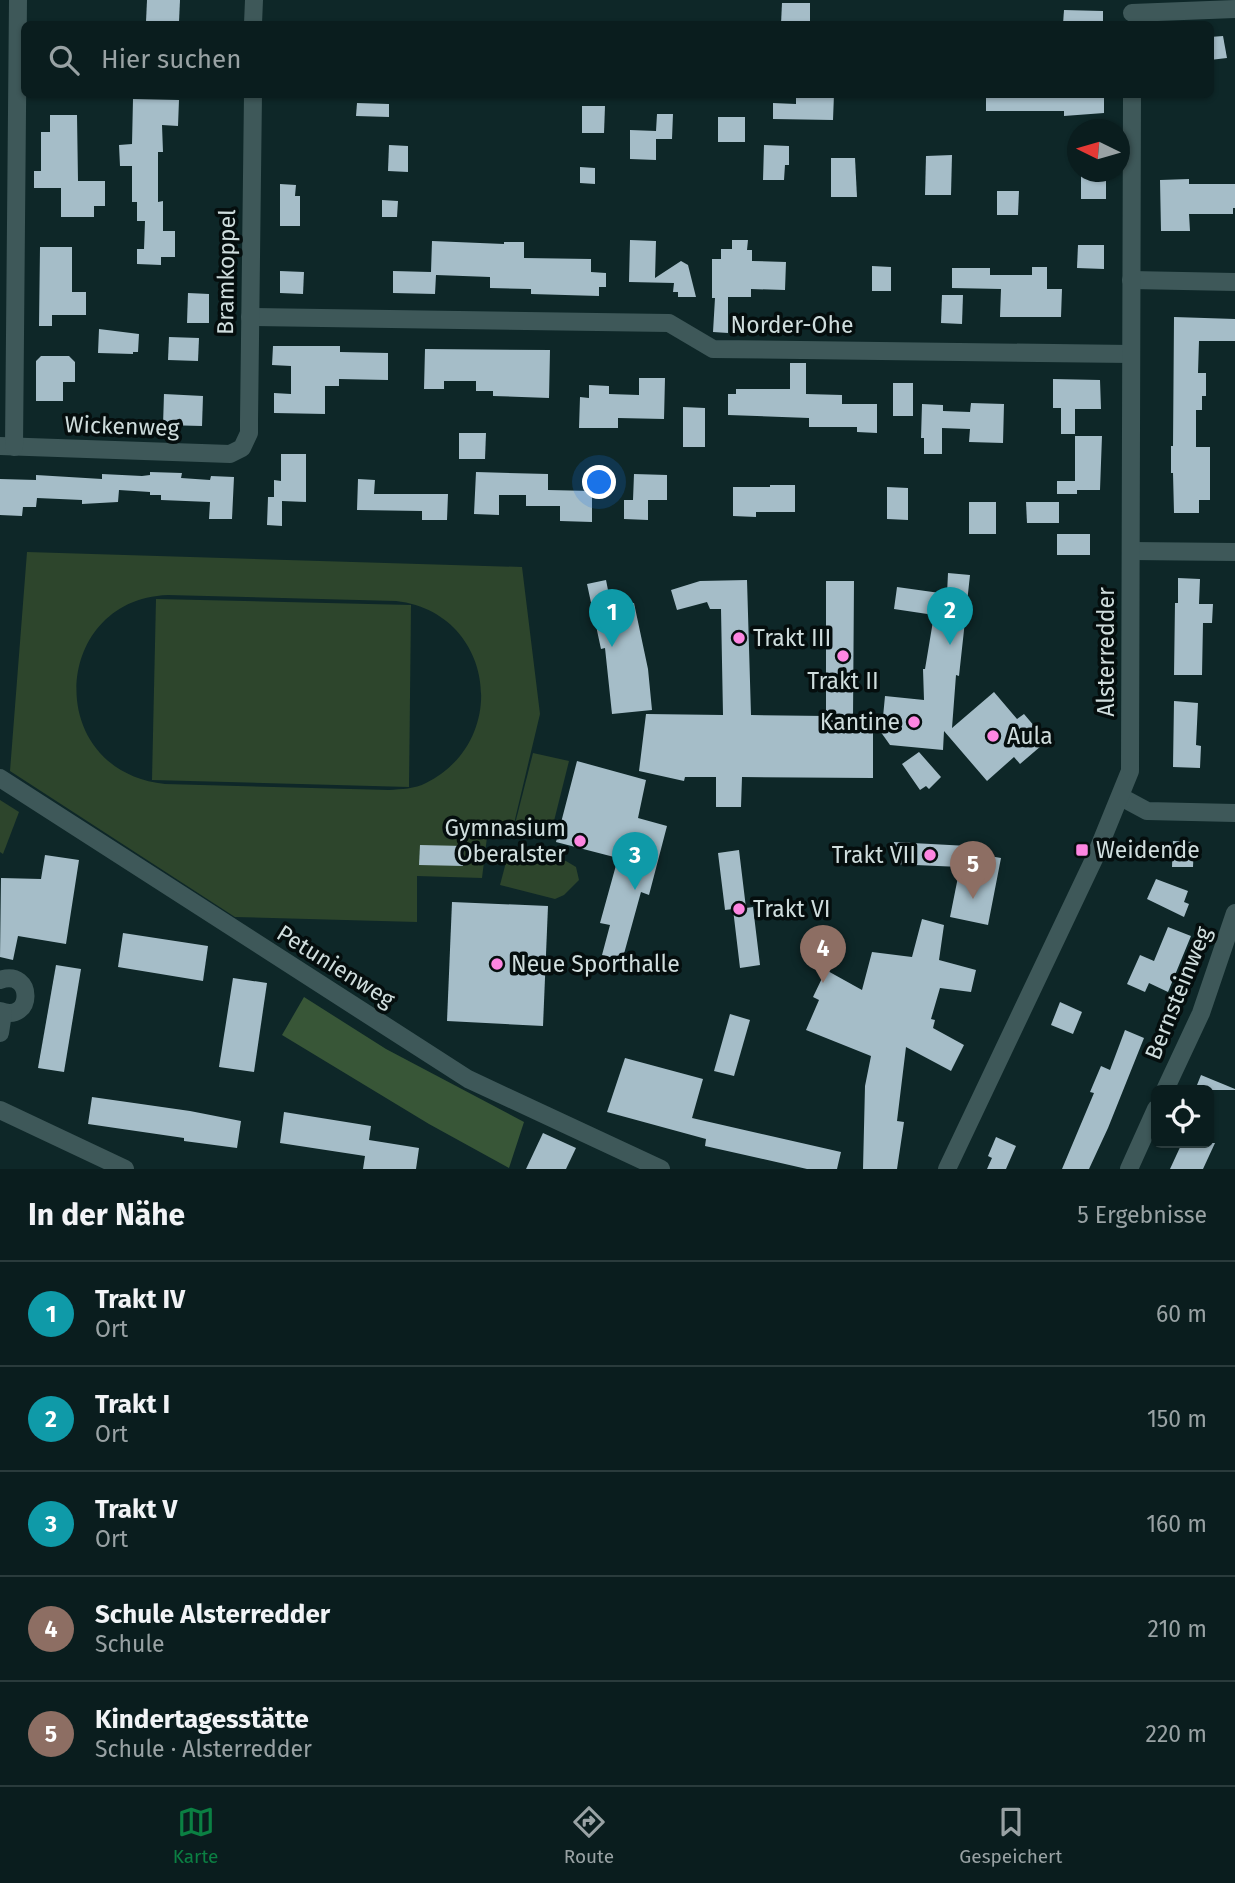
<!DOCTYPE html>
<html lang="de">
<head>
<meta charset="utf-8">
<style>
	body { margin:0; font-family:"Fira Sans",sans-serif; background:#132627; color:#f1f3f6 }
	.controls { position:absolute; right:21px; bottom:21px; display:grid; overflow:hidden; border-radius:10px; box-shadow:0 2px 5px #0004 }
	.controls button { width:63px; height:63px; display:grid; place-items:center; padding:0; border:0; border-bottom:2px solid #2a3b3c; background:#0a1d1e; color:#f1f3f6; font:35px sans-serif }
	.compass { position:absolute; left:1067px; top:119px; width:63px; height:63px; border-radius:50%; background:#0a1d1e; box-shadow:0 2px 5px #0004; rotate:275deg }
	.you { position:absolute; left:600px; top:483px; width:24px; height:24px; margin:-18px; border:5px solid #fff; border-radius:50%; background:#1a73e8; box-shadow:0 0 0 10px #1a73e833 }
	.badge { display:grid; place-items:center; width:46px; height:46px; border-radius:50%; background:#0b8043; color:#fff; font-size:23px; font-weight:700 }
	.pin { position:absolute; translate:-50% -58px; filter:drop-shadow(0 2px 4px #0008) }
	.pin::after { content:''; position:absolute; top:37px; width:24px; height:21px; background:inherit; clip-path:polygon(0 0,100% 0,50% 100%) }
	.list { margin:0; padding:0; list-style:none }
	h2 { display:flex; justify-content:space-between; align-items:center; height:91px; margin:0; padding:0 28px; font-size:30px }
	h2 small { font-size:23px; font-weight:400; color:#99a2a4 }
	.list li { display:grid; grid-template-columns:46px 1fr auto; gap:21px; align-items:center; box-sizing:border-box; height:105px; padding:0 28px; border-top:2px solid #2a3b3c }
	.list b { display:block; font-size:26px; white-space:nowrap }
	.list p { margin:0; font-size:23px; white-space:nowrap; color:#99a2a4 }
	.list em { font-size:23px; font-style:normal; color:#99a2a4 }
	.icon { flex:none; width:38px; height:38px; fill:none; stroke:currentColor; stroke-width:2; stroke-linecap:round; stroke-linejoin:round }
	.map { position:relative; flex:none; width:1235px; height:1169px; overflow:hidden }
	.search { position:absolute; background:#0a1d1e; box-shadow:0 2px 5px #0004; left:21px; right:21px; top:21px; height:77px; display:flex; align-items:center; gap:18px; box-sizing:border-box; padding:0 24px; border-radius:10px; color:#99a2a4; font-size:26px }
	.sheet { height:616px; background:#0a1d1e }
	nav { display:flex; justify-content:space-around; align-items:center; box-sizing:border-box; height:98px; border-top:2px solid #2a3b3c; background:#0a1d1e; font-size:19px; color:#99a2a4 }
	nav a { display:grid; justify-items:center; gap:4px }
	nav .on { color:#0b8043 }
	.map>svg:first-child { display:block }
	.green { fill:#2d452c; fill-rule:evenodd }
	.forest { fill:#385637 }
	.building { fill:#a5bdc8 }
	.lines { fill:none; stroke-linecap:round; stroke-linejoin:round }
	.minor { stroke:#3e5859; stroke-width:18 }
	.poi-dot { fill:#fd86e1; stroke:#050e0e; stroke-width:2.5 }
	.labels { text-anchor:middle; stroke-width:7; stroke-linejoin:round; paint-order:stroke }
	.street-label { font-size:23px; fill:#cfdddd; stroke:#050e0e }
	.poi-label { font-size:23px; fill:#cfdddd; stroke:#050e0e; text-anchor:start }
</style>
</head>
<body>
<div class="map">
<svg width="1235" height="1169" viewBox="0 0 1235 1169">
	<rect width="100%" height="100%" fill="#0e2728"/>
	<g class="green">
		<path d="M27,552l495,15 18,147 -28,118 -24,-3 -6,49 -65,-2v46l-182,-5 -225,-146zM168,595l228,6c98,11 116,139 30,182 -11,6 -25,6 -37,7l-224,-6c-123,-13 -114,-185 3,-189z"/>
		<path d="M156,599l255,6 -2,182 -257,-7z"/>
		<path d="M533,753l36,8 -18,72 -36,-9z"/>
		<path d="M0,800l19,12 -16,42 -3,-2z"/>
		<path d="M510,847l56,14 10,6 3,13 -15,15 -9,4 -55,-14z"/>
	</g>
	<path class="forest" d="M304,997l82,52 138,73 -15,46 -80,-44 -147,-89z"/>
	<g class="building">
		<path d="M147,0h33l-1,22h-33z"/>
		<path d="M782,3h28v21h-29z"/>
		<path d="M1064,10l39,1v13h-40z"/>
		<path d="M1223,36l4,22 -17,2v-23z"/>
		<path d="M796,94h38l-1,26 -60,-1v-16l23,1z"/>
		<path d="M986,94h118v19l-40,3v-5h-78z"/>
		<path d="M133,99l46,1 -1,26 -16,-1 1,27h-5v50l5,-1v30h12v26h-14v8l-24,-1v-15h7l1,-28h-8v-19h-5v-36h-12l-1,-21 13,-1z"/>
		<path d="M357,103l32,1v13l-33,-1z"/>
		<path d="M582,106h23l-1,27h-22z"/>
		<path d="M657,114h16l-1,25h-16v21l-26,-1v-29l26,1z"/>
		<path d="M50,115h27l1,66h27v25h-11v11h-33v-29h-27v-17h7v-39h9z"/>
		<rect x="718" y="117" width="27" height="25"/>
		<path d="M389,145l19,1v26l-20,-1z"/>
		<path d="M764,145l25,1v19h-4l-1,15h-21z"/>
		<path d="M952,155l-1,40h-26l1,-39z"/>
		<path d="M831,158h24l2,39h-26z"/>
		<path d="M580,167l15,1v16l-15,-1z"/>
		<rect x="1081" y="172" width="25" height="27"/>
		<path d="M1189,179v5h46v24h-2v6h-44l1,17h-29l-1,-51z"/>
		<path d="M280,184l16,1 -1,11h5v30h-20z"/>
		<path d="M997,191h22l-1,24h-21z"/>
		<path d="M382,200l16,1 -1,16h-15z"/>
		<path d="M630,240l26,1 -1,37 26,-17 7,4 8,32h-18v-5h-5l1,-9 -45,-1z"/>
		<path d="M732,240h16l-1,10h5v11l34,1 -1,28 -34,-1v8h-23v36l-15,-1 2,-34h-3v-39h9v-10h11z"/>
		<path d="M432,241l72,3v-2h20v16l67,1v13l15,1v14h-7v9l-68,-2v-5l-41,-1v-11l-54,-2 -1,19 -42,-1v-22l38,1z"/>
		<path d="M1078,245h26v24l-27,-1z"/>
		<path d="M40,247h32v45h14v23h-34v11h-13z"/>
		<path d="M872,266l19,1v24h-19z"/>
		<path d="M1032,267h15v22h15l-1,28h-61l1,-28 -49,-1v-20h38v7h42z"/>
		<path d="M280,271l24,1 -1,22 -23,-1z"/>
		<path d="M188,293l21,1v29h-22z"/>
		<path d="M942,295h21l-1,29 -21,-1z"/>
		<path d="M1174,317l61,2v22h-36l-1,32h8v23h-4v14h-6v37h14v53h-11v13h-25l-1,-40h-2v-27h2z"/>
		<path d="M99,329l40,5 -1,18h-5v2l-35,-1z"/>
		<path d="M169,337l30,1 -1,23 -30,-1z"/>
		<path d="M273,346h67v6l48,1v27l-49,-1v7h-14v28l-51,-1v-20l17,1v-28l-19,-1z"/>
		<path d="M425,349l125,1 -1,48 -56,-2v-5h-17v-10h-32v8h-20z"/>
		<path d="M41,356h28l6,6v20h-12v19h-27v-40z"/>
		<path d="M790,363h16v31l36,1v9h35v29l-20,-1v-5h-48v-9l-81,-3v-21h8v-5h54z"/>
		<path d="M639,378h26l-1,41 -46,-1v10h-39l1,-31 9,1v-13l20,1v8l30,1z"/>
		<path d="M1053,379l47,1 1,29h-26v25h-14v-26h-8z"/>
		<rect x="893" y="383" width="20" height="33"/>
		<path d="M164,394l39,2 -1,30 -39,-1z"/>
		<path d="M971,403l33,1 -1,39 -34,-1 1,-13 -28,-1v26h-18v-16h-3l1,-34 21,1v6l27,1z"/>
		<path d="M683,407l22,1v39h-22z"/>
		<path d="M459,433h27l-1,26h-26z"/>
		<path d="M1075,436h27l-2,54h-23v4h-20v-13h18z"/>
		<path d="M281,454h25v48l-24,-1v25l-15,-1 1,-28h6v-17l7,1z"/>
		<path d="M150,472l32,1 -1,5 29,2 1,-4 23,1 -2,42h-23l1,-17 -49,-2v-5h-11v-3l-31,-2 -1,12 -36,2v-4l-45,-2 -1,9h-13l-1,9 -22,-1v-36l36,1v-5l66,4v-5l40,2 8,-1z"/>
		<path d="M476,472l72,2v16l44,1v31l-32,-1v-15h-34v-11h-27v20l-25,-1z"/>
		<path d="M634,474l33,1v25h-19v20l-24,-1v-19h9z"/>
		<path d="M358,479l17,1 -1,14h74l-1,26h-25v-9l-65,-1z"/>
		<path d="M770,485h25v27h-39v5l-23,-1v-29h37z"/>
		<path d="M887,487l21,1v32l-21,-1z"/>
		<rect x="969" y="502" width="27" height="32"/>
		<path d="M1026,502h33v21h-32z"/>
		<rect x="1057" y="534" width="33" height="21"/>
		<path d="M948,573l22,2 -11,101 -3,-1 -4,53 42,-36 23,27 7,-5 17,20 2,7 -2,5 -21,18 -6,-7 -27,24 -43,-50 -1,19 -53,-5 -17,-24v57l-131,-1 -1,30h-25v-30h-31l-1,4 -45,-10 7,-57 77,1 -2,-106h-11l-3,-7 -30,8 -6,-20 29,-9 47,-1 4,135 75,1v-135h28l-1,136h30l2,-21 39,4 -1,-31h2l9,-54 -40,-6 3,-22 50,7z"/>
		<path d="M1178,578l22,1 -1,25h14l-1,19h-9l-1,52h-28l1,-72h3z"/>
		<path d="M606,580l5,25 23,-2 14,66 4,41 -40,4 -7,-66 -4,1 -14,-65z"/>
		<path d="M1174,701l24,2 -2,42 5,1 -1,22 -27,-1z"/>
		<path d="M919,752l22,25 -12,12 -3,-3 -6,4 -18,-26z"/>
		<path d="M577,761l69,19 -8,38 29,8 -18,69 -8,-3 -19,69 -20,-6 8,-30 -10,-2 18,-65 -62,-16z"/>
		<path d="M1173,841l21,1 -1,25h-21z"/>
		<path d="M894,842l74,4 -1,6 34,6 -13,67 -38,-8 10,-50 -67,-3z"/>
		<path d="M420,845l44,1 -1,20 -44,-1z"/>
		<path d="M739,850l7,58 7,-1 7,58 -20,3 -7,-59 -8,1 -7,-57z"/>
		<path d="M45,855l34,5 -13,84 -48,-8 -5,24 -13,-3 1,-79 40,1z"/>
		<path d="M1156,879l32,12 -4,11 5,2 -5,13 -37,-18z"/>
		<path d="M452,902l96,4 -5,120 -96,-5z"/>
		<path d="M922,919l22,6 -5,35 37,10 -5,22 -31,-4 -9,31 4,1 -2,8 31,17 -13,26 -45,-24 -9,74 7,1 -7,47h-34l2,-83 6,-30 -65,-26 13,-30 -6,-3 13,-27 36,20 10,-38 40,5z"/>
		<path d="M1168,927l23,9 -23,56 -19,-9 -4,9 -18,-8 13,-29 14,6z"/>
		<path d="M123,933l85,13 -5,35 -85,-14z"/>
		<path d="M56,965l25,4 -17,103 -26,-4z"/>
		<path d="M233,978l34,5 -13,89 -35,-5z"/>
		<path d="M1060,1002l22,10 -9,22 -22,-9z"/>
		<path d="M730,1014l20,6 -16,56 -20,-5z"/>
		<path d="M1125,1030l19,8 -36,90 -19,41h-27l32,-76 -4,-1 11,-26 9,4z"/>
		<path d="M625,1058l78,21 -11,39 149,34 -4,17h-30l-102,-23 1,-7 -99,-27z"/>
		<path d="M1201,1075l34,14v1h-40z"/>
		<path d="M92,1097l98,14 51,10 -4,27 -53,-7v-3l-96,-14z"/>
		<path d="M284,1112l87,14 -2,14 50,8 -3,21h-53l2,-13 -85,-13z"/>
		<path d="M543,1133l33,15 -10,21h-40z"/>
		<path d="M996,1137l20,9 -10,23h-19l5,-11 -4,-2z"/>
		<path d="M1182,1143h33l-12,26h-33z"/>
	</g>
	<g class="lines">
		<g class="minor">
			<path d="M1132,13l103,-4"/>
			<path d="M253,24l1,-24"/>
			<path d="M1131,280l104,2"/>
			<path d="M250,317l419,6 44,26 418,5"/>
			<path d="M0,446l230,8 12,-6 7,-15v-12l4,-327"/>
			<path d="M14,447l4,-447"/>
			<path d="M1131,551l104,1"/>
			<path d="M0,778l468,301 193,90"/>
			<path d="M1121,797l26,14 88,2"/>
			<path d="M0,980c34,-12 34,44 0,31"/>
			<path d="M0,1033l3,-20"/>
			<path d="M1165,1090l36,-77 34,-100"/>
			<path d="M0,1110l125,59"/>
			<path d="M947,1169l148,-312 35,-86 2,-677"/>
			<path d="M1129,1169l27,-60"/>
		</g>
	</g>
	<g class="poi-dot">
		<circle cx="739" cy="638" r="7"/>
		<circle cx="843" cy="656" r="7"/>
		<circle cx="914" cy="722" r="7"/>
		<circle cx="993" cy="736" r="7"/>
		<circle cx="580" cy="841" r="7"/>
		<rect x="1075" y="843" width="14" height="14" rx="3.5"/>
		<circle cx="930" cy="855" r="7"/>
		<circle cx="739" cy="909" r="7"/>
		<circle cx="497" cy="964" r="7"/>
	</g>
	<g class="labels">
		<g class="street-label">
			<text transform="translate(226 272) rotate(-89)" y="8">Bramkoppel</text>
			<text x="792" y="333">Norder-Ohe</text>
			<text transform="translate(122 426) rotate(2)" y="8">Wickenweg</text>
			<text transform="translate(1106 652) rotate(-90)" y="8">Alsterredder</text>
			<text transform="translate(336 966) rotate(32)" y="8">Petunienweg</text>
			<text transform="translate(1178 993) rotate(-68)" y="8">Bernsteinweg</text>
		</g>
		<g class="poi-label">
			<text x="753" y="646">Trakt III</text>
			<text x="843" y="689" text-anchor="middle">Trakt II</text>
			<text x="900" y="730" text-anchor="end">Kantine</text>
			<text x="1007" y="744">Aula</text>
			<text x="566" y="836" text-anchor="end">Gymnasium<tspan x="566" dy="26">Oberalster</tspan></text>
			<text x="1096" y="858">Weidende</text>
			<text x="916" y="863" text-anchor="end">Trakt VII</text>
			<text x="753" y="917">Trakt VI</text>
			<text x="511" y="972">Neue Sporthalle</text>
		</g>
	</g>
</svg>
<div class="controls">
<button><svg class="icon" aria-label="locate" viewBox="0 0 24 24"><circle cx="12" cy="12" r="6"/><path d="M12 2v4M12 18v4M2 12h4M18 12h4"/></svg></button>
</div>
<svg class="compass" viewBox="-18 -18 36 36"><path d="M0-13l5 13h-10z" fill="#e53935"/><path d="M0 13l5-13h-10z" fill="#99a2a4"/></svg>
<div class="you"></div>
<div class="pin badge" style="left:612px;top:647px;background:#0f9aa8">1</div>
<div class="pin badge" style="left:950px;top:645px;background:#0f9aa8">2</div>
<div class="pin badge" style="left:635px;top:890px;background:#0f9aa8">3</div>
<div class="pin badge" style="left:823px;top:983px;background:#8d6e63">4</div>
<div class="pin badge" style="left:973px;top:899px;background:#8d6e63">5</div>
<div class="search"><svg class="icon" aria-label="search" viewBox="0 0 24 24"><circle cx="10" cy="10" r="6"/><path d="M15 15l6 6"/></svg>Hier suchen</div>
</div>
<section class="sheet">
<h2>In der Nähe<small>5 Ergebnisse</small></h2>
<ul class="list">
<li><span class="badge" style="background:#0f9aa8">1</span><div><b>Trakt IV</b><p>Ort</p></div><em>60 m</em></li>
<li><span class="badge" style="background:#0f9aa8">2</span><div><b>Trakt I</b><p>Ort</p></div><em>150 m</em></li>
<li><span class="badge" style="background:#0f9aa8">3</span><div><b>Trakt V</b><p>Ort</p></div><em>160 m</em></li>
<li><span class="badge" style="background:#8d6e63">4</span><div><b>Schule Alsterredder</b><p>Schule</p></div><em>210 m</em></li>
<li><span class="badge" style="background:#8d6e63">5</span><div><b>Kindertagesstätte</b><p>Schule · Alsterredder</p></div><em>220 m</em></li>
</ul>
</section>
<nav>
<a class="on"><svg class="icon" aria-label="map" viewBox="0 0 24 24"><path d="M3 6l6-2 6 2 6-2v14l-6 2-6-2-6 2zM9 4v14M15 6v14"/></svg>Karte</a>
<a><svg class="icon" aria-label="directions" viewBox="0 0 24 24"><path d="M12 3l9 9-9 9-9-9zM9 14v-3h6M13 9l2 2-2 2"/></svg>Route</a>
<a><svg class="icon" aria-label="saved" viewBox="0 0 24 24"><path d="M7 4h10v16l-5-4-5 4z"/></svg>Gespeichert</a>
</nav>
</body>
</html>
